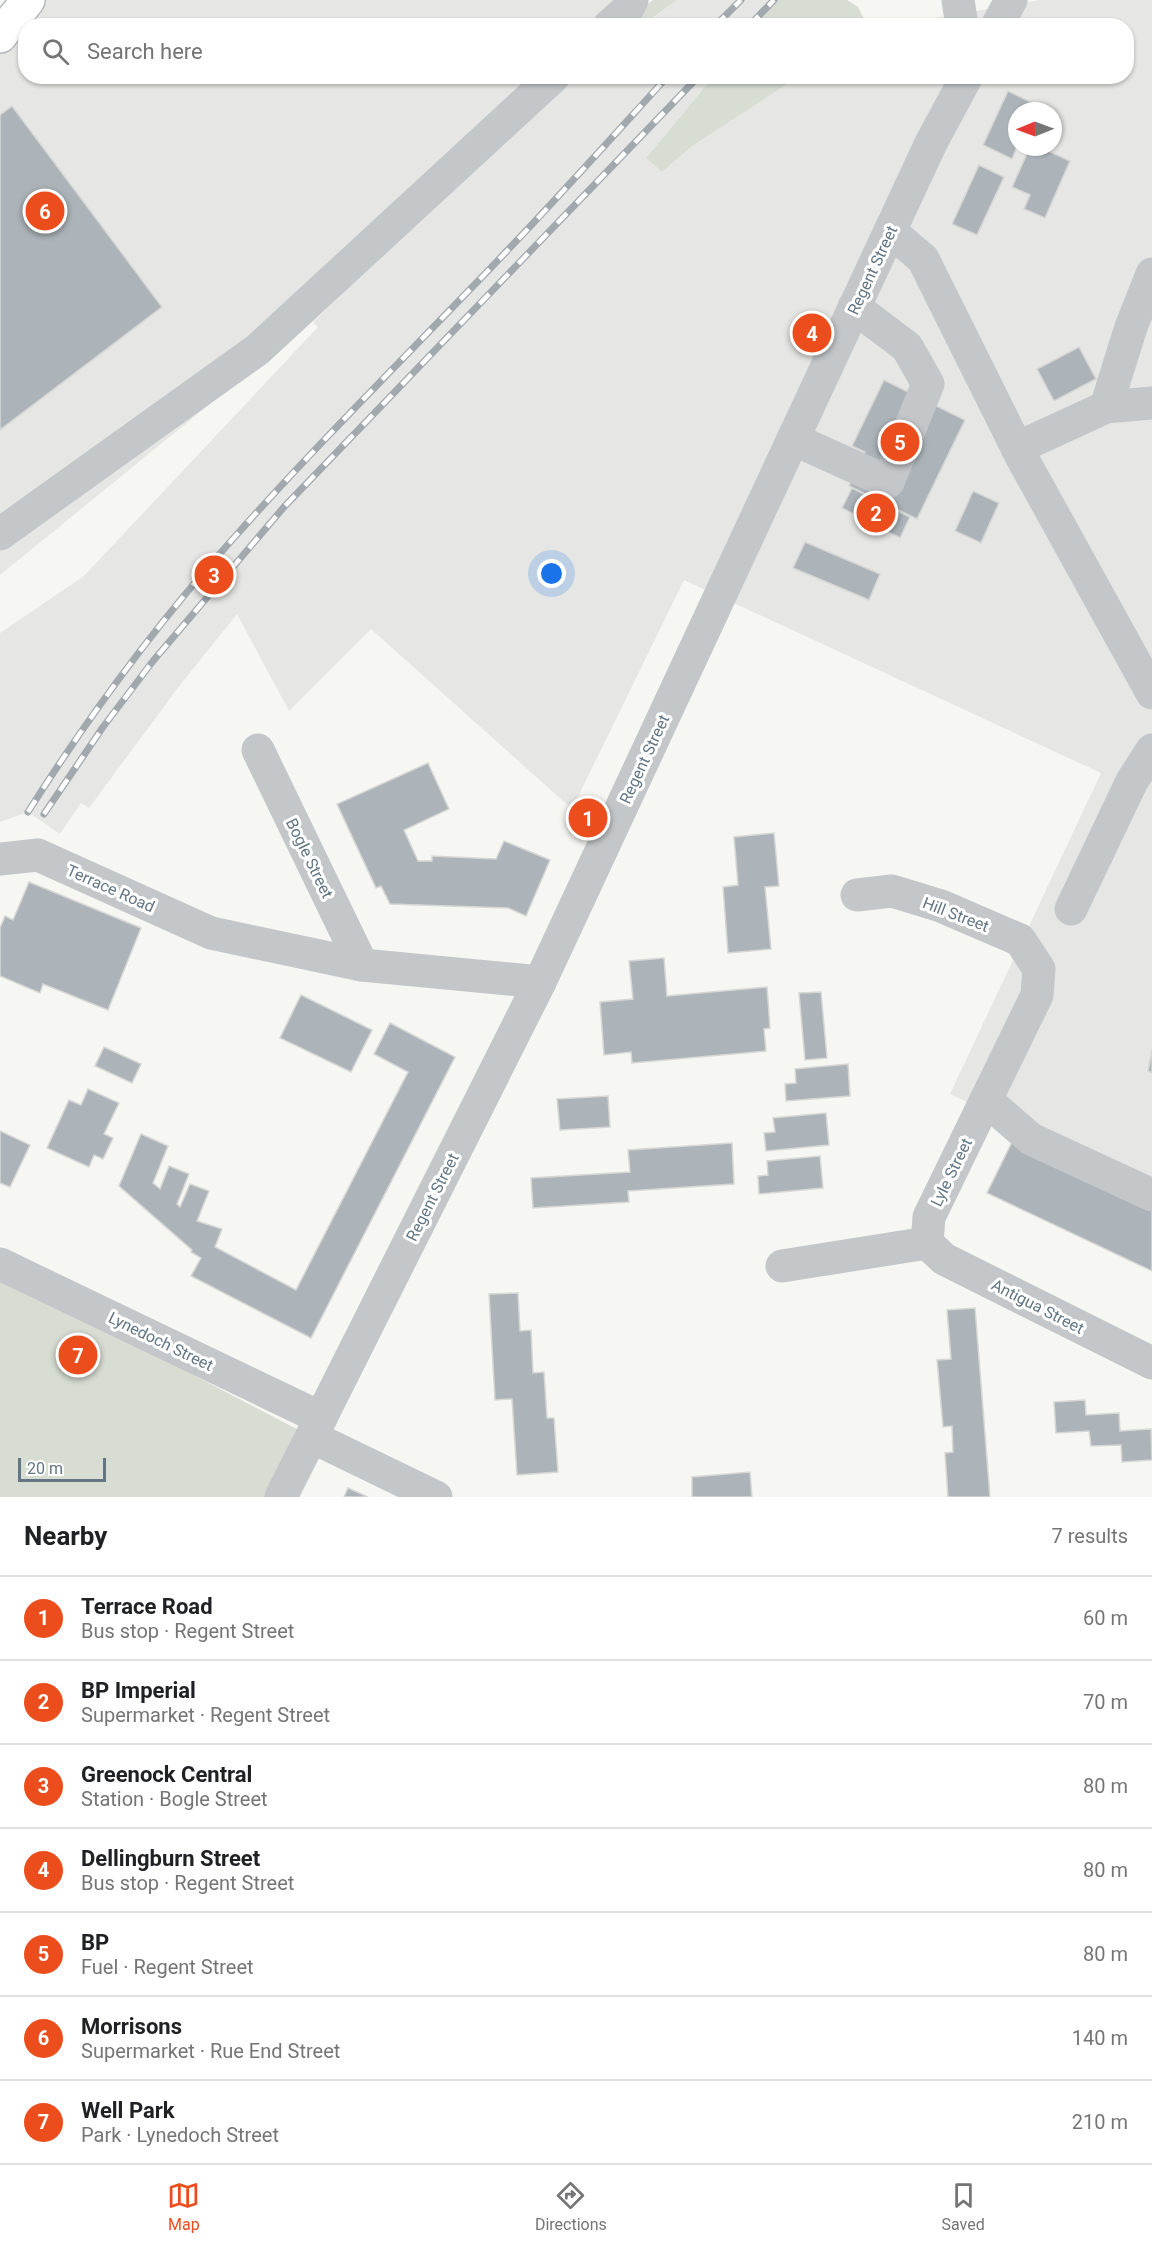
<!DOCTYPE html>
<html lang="en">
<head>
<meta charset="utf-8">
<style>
	body { margin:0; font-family:Roboto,sans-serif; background:#f6f6f6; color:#202124 }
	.compass { position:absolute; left:1008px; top:102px; width:54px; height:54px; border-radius:50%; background:#fff; box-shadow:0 2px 4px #0004; rotate:269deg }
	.scale { position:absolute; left:18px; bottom:15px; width:88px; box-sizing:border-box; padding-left:6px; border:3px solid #637684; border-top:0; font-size:16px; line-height:21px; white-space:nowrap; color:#637684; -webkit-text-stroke:4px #fff; paint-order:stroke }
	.you { position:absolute; left:552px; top:574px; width:21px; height:21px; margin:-15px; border:4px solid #fff; border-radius:50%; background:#1a73e8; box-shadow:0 0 0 9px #1a73e833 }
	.badge { display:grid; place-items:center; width:39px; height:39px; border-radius:50%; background:#eb4d1c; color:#fff; font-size:20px; font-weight:700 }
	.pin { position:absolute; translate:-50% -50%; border:3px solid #fff; box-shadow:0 2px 6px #0006 }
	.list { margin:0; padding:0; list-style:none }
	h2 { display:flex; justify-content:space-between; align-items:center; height:78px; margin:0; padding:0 24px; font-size:26px }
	h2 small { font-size:20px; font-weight:400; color:#757577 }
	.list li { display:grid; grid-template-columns:39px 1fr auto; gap:18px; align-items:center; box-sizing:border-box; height:84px; padding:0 24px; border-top:2px solid #e0e0e0 }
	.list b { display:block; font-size:22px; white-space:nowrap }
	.list p { margin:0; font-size:20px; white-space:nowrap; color:#757577 }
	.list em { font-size:20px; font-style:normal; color:#757577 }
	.icon { flex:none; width:33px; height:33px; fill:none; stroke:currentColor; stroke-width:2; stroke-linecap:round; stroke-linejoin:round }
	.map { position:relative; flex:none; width:1152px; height:1497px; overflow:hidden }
	.search { position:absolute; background:#fff; box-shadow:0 2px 4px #0004; left:18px; right:18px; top:18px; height:66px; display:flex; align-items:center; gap:15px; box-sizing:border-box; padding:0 21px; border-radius:24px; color:#757577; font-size:22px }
	.sheet { height:666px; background:#fff }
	nav { display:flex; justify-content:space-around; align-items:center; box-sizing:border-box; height:84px; border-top:2px solid #e0e0e0; background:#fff; font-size:16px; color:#757577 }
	nav a { display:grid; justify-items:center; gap:3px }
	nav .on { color:#eb4d1c }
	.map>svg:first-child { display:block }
	.built { fill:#e6e7e5; fill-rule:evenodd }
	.green { fill:#d7ddd3 }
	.building { fill:#acb4b9; stroke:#d7d7d5; stroke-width:1.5 }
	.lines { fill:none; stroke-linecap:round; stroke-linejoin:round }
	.highway-casing { stroke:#b5b9bc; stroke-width:36 }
	.minor { stroke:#c3c7ca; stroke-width:33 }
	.highway { stroke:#fff; stroke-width:33 }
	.rail-casing { stroke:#a1a8ae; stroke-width:7 }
	.rail { stroke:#fff; stroke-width:4.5; stroke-dasharray:14; stroke-linecap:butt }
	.labels { text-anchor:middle; stroke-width:6; stroke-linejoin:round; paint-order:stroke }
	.street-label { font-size:16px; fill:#637684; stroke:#fff }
</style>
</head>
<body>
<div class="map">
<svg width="1152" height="1497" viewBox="0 0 1152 1497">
	<rect width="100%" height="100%" fill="#f6f6f2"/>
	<g class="built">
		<path d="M42,0h603l-28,26h-591v50l535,1 -308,292 -253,206v-522z"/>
		<path d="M677,0h99l-21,25 -112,1z"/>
		<path d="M1040,0h112v1189l-202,-95 151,-321 -417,-193 -112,229 -201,-180 -82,82 -52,-97 -57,71 -91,123 -8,-5 -21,31 -32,-22 -28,10v-189l84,-57 234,-249 -5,-5 110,-107 52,-44 75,-76 25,-18h138l-67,81 16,14 29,-25 107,-70 328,-1v-50l-231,-1zM1017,111h36v36h-36z"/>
	</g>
	<g class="green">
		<path d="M653,0h24l-34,25 -23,1z"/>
		<path d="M776,0h71l11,7 9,18h-112z"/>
		<path d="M713,77h85l-107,70 -29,25 -16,-14z"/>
		<path d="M0,1274l312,163 -31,60h-281z"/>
	</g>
	<g class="building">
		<path d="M1008,91l29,14 -3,6h-17v36l-5,12 -29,-14z"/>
		<path d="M12,106l150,201 -162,123v-315z"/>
		<path d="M1030,147h10l30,14 -25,57 -21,-9 6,-14 -18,-8z"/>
		<path d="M979,165l25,12 -27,58 -25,-11z"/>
		<path d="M1079,347l17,32 -42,22 -17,-32z"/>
		<path d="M884,380l81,40 -48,99 -68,-33 16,-34 -13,-6z"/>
		<path d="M852,488l58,29 -10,21 -58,-30z"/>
		<path d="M973,491l26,12 -18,40 -26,-12z"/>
		<path d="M805,542l75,32 -11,26 -76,-32z"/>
		<path d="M428,763l21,46 -45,21 14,31h14v-5l64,3 8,-18 46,19 -24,56 -18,-8 -118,-4 -9,-18 -5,2 -39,-84z"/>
		<path d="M774,833l5,53 -14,1 6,62 -43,4 -5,-66 15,-2 -4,-48z"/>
		<path d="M29,882l112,46 -33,82 -65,-26 -3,9 -40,-17v-48l5,-12 8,4z"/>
		<path d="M664,958l3,38 100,-9 3,41 -6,1 2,22 -134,12 -1,-11 -27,3 -4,-53 33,-3 -4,-38z"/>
		<path d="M821,992l6,66 -22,2 -6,-67z"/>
		<path d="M301,995l71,35 -21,42 -71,-34z"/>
		<path d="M390,1023l65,34 -144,281 -120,-62 10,-18 -10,-6 1,-2 -73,-64 22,-52 27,12 -15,37 7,6 9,-23 20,8 -12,30 3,3 10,-23 19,7 -12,30 25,8 -7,18 81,43 112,-218 -34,-18z"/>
		<path d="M104,1047l37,17 -9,19 -37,-17z"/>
		<path d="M1152,1050v23l-4,-2z"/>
		<path d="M848,1064l2,32 -64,5 -1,-17 11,-1 -1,-14z"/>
		<path d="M88,1089l31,14 -15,31 9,4 -10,21 -9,-4 -5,12 -42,-19 22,-48 12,5z"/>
		<path d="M608,1096l2,31 -50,3 -3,-31z"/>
		<path d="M826,1113l3,32 -63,6 -2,-18 11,-1 -2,-14z"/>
		<path d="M0,1131l30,14 -20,42 -10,-4z"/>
		<path d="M1013,1140l139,66v65l-165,-78z"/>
		<path d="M732,1143l2,41 -106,7 1,11 -96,6 -2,-30 99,-6 -2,-22z"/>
		<path d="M820,1156l3,32 -64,6 -1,-18 10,-1 -1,-14z"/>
		<path d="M518,1293l2,38 11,-1 2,43 11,-1 3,46h7l4,54 -41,3 -5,-76 -17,1 -6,-106z"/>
		<path d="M975,1308l15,189h-42l-3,-44 8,-1 -1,-26 -9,1 -6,-67 14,-1 -4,-49z"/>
		<path d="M1085,1400l1,15 33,-2 1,18 31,-2 1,31 -30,2 -1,-17 -30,1 -2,-15 -33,2 -2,-31z"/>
		<path d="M750,1472l2,25h-60v-20z"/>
		<path d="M348,1488l20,9h-24z"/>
	</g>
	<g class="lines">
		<defs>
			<path id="highway" d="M0,36l28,-36"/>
		</defs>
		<use href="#highway" class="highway-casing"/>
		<g class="minor">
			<path d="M958,0l4,26"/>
			<path d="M609,26l18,-16 5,-10"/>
			<path d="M997,26l14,-26"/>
			<path d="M890,231l33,28 98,197 131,237"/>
			<path d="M1106,407l25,-80 21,-53"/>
			<path d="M793,439l95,43 40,-98 -21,-37 -53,-40"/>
			<path d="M1017,448l89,-41 46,-4"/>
			<path d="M0,534l257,-184 297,-274"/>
			<path d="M258,750l104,215"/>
			<path d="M0,859l38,-4 173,78 151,32 178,17"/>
			<path d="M1071,909l61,-128 20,-31"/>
			<path d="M986,1100l45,39 121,56"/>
			<path d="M927,1243l17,16 208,104"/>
			<path d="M0,1264l321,154"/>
			<path d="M782,1266l145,-23 2,-26 108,-222 2,-26 -19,-29 -79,-34 -49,-15 -35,4"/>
			<path d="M312,1437l124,60"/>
			<path d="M281,1497l259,-515 391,-839 36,-67"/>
		</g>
		<use href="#highway" class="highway"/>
		<defs>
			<g id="rail">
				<path d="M715,26l26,-26"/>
				<path d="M749,26l25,-26"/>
				<path d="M28,812c60,-95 128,-187 203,-271 80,-90 166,-176 250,-263 64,-66 125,-134 187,-202"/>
				<path d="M44,814l59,-87 50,-66 131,-154 415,-431"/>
			</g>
		</defs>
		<use href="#rail" class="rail-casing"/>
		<use href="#rail" class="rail"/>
	</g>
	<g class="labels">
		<g class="street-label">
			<text transform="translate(872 270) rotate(-65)" y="6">Regent Street</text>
			<text transform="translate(644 759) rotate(-65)" y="6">Regent Street</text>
			<text transform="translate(310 858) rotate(64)" y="6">Bogle Street</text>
			<text transform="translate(111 888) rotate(24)" y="6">Terrace Road</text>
			<text transform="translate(956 914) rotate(21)" y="6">Hill Street</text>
			<text transform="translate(951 1172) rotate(-64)" y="6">Lyle Street</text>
			<text transform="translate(432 1197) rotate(-63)" y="6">Regent Street</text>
			<text transform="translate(1038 1306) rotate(27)" y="6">Antigua Street</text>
			<text transform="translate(161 1341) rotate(26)" y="6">Lynedoch Street</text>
		</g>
	</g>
</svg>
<svg class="compass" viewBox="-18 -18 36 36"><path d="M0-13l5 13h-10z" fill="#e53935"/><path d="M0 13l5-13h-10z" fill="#757577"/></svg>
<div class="scale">20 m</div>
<div class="you"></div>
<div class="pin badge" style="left:588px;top:818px">1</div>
<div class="pin badge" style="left:876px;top:513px">2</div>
<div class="pin badge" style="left:214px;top:575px">3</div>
<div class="pin badge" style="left:812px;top:333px">4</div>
<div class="pin badge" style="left:900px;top:442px">5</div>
<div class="pin badge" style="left:45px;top:211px">6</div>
<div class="pin badge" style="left:78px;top:1355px">7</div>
<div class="search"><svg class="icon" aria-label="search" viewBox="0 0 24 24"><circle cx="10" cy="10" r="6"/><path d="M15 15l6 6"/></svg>Search here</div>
</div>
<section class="sheet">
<h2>Nearby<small>7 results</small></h2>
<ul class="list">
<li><span class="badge">1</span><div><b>Terrace Road</b><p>Bus stop · Regent Street</p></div><em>60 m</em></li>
<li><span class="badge">2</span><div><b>BP Imperial</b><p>Supermarket · Regent Street</p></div><em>70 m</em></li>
<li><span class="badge">3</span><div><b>Greenock Central</b><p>Station · Bogle Street</p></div><em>80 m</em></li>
<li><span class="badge">4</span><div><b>Dellingburn Street</b><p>Bus stop · Regent Street</p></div><em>80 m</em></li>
<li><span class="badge">5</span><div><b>BP</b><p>Fuel · Regent Street</p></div><em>80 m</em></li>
<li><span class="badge">6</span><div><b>Morrisons</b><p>Supermarket · Rue End Street</p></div><em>140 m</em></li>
<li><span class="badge">7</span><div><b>Well Park</b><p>Park · Lynedoch Street</p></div><em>210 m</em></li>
</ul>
</section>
<nav>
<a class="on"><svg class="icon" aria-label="map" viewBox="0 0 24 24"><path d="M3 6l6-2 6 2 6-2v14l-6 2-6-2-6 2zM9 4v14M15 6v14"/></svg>Map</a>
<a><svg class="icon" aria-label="directions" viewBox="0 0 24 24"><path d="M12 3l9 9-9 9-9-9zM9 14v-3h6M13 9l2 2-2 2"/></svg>Directions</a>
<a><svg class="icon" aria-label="saved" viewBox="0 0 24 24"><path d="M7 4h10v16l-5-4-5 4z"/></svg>Saved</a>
</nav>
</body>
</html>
